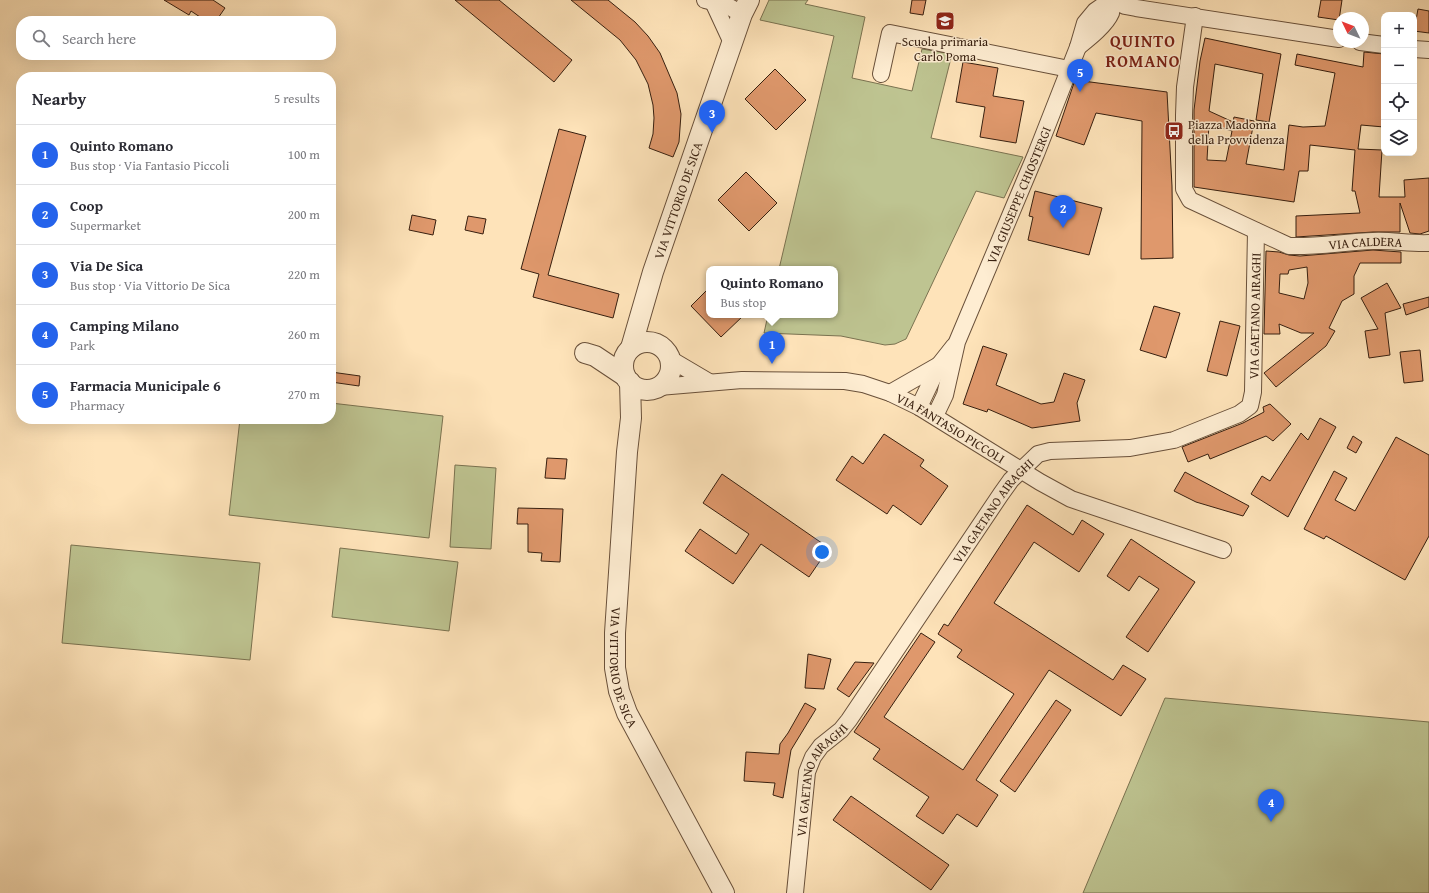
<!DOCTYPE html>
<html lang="en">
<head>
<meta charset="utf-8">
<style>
	body { margin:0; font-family:"Gentium Book Plus",serif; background:#f7f7f7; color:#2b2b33 }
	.controls { position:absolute; right:12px; top:12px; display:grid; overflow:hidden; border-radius:8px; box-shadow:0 4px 16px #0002 }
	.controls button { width:36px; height:36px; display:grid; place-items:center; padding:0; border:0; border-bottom:1px solid #e1e1e2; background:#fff; color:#2b2b33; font:20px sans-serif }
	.compass { position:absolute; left:1333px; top:12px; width:36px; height:36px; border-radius:50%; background:#fff; box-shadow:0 4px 16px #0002; rotate:313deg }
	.you { position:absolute; left:822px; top:552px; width:14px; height:14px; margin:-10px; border:3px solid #fff; border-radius:50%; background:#1a73e8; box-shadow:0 0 0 6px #1a73e833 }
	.badge { display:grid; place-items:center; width:26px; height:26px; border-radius:50%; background:#2563eb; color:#fff; font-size:13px; font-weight:700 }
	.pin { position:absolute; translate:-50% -33px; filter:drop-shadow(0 1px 2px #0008) }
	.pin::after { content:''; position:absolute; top:21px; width:14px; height:12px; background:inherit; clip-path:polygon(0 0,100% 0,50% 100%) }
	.popup { position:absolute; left:706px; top:266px; width:132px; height:52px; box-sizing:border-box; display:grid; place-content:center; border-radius:8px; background:#fff; filter:drop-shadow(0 1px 3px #0005); font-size:13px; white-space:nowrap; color:#7c7c81 }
	.popup b { font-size:15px; color:#2b2b33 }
	.popup::after { content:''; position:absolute; left:50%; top:100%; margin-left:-8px; border:8px solid transparent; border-top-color:#fff }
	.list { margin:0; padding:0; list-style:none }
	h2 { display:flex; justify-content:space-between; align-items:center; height:52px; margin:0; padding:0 16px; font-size:17px }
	h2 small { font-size:13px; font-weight:400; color:#7c7c81 }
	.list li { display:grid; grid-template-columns:26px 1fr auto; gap:12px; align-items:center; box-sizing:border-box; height:60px; padding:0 16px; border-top:1px solid #e1e1e2 }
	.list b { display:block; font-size:15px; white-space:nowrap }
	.list p { margin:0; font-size:13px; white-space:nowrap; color:#7c7c81 }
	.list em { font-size:13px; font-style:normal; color:#7c7c81 }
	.icon { flex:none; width:22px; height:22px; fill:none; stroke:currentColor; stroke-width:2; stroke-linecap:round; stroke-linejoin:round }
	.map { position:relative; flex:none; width:1429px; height:893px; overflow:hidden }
	.search { position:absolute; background:#fff; box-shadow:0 4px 16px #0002; left:16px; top:16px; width:320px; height:44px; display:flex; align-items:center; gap:10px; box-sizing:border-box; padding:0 14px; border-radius:16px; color:#7c7c81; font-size:15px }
	.panel { position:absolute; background:#fff; box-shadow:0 4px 16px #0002; left:16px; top:72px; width:320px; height:352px; border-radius:16px }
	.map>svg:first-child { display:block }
	.green { fill:#bec491; stroke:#7a7250 }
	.building { fill:#df986c; stroke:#371f0f; fill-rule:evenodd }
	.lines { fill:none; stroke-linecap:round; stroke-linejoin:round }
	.minor-casing { stroke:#69503a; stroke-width:18 }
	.tertiary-casing { stroke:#69503a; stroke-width:22 }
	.minor { stroke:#feedd2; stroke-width:16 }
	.tertiary { stroke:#feedd2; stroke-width:20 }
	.labels { text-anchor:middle; stroke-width:3; stroke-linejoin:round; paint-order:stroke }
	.poi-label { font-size:13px; fill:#371f0f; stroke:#feedd2 }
	.street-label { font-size:13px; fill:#371f0f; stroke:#feedd2 }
	.district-label { font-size:17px; font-weight:bold; letter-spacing:1px; fill:#7a1f14; stroke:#feedd2 }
</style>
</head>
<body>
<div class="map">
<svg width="1429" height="893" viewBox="0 0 1429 893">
	<rect width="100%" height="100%" fill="#fee3b9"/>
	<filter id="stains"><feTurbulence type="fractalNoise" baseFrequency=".005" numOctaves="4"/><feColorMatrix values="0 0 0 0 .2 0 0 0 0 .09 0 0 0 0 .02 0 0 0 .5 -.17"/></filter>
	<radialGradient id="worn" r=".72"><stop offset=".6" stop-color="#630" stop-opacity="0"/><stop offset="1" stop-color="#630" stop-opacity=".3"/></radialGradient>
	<g class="green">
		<path d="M769,0h39l-3,4 60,13 -13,61 60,13 10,-42 30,5 -21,84 92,19 -19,41 -28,-7 -70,148 -11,5 -10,1 -44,-9 -77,-3 4,-18h67v-46h-56l55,-233 -74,-16z"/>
		<path d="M331,403l112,13 -14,122 -200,-23 11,-96h91z"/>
		<path d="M455,465l41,3 -5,81 -41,-2z"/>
		<path d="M71,545l189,18 -10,97 -188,-17z"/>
		<path d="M340,548l118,14 -9,69 -117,-14z"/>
		<path d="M1165,698l264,24v171h-346z"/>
	</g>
	<g class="building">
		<path d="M164,0h49l12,8 -9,13h-10l-15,-10 -2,4z"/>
		<path d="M455,0h44l73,60 -18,22z"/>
		<path d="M571,0h37l27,22 13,14 12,17 17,40 4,21 -2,28 -6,15 -24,-9 4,-14 1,-16 -1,-13 -5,-21 -12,-24 -16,-20z"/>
		<path d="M912,0h14l-3,15 -13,-2z"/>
		<path d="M1321,0h21l-3,20 -21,-3z"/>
		<path d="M1418,9l11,2v22l-15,-2z"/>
		<path d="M1205,38l76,16 -12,68 -13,-2 7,-46 -48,-10 -6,47 24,11 1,-5 20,4 -8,43 38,6 5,-45 14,2 22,-1 10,-53 -40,-8 2,-11 66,13 1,-15 20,2v73l-23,-2 -3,24 24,1 -3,47h26l-1,-17 25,-2v53l-9,3 -10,-1 -10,-30v29h-27l-77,5v-21l64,-3 -5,-22h-3l3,-41 -45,-5 -2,26h-9l-5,31 -100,-15v-77l6,-49zM1209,124l23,7 -6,30 -19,-1z"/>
		<path d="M963,62l35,6 -5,28 31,5 -8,42 -36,-6 5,-30 -29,-5z"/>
		<path d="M775,69l31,31 -30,30 -31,-31z"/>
		<path d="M1075,80l92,12 5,94 1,72 -32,1 1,-138 -46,-8 -12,32 -28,-9z"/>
		<path d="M559,129l27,7 -38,139 71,19 -6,24 -80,-21 6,-23 -18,-5z"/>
		<path d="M746,172l31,31 -28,28 -31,-31z"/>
		<path d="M1035,191l67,17 -13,47 -61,-15 5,-23 -4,-1z"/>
		<path d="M412,215l24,5 -3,15 -24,-5z"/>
		<path d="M468,216l18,3 -3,15 -18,-4z"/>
		<path d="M1373,250l28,2v11h-41l-6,13v18l-12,7 -13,27 6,3 -9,15 -50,41 -12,-14 50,-40h-13l-22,-9 1,10h-16l2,-83 13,1 10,3 11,1zM1307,267l1,16 -4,16 -25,-6 1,-19h8l1,-4z"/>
		<path d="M1387,283l14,25 -16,5 5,42 -21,3 -4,-27 13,-2 -17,-31z"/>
		<path d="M709,288v27h35l-23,22 -30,-31z"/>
		<path d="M1429,297v10l-23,8 -3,-11z"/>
		<path d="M1154,306l26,7 -14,45 -26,-8z"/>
		<path d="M1220,321l20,5 -13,50 -20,-5z"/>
		<path d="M983,346l24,8 -11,31 45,19 13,-2 10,-29 21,7 -8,23 3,18 -48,7 -44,-19 -1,3 -24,-8z"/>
		<path d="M1420,350l3,31 -19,2 -4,-31z"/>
		<path d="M331,372l29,4 -1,10 -28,-4z"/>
		<path d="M1270,404l21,20 -18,17 -7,-5 -56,23 -2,-5 -20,8 -6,-15 61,-24 21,-11 -1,-5z"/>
		<path d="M1320,418l16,9 -48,90 -37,-23 11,-18 8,5 31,-48 7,7z"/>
		<path d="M884,434l40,26 -4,6 28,20 -27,39 -28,-20 -6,9 -51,-34 16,-24 11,8z"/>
		<path d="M1353,436l9,6 -6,11 -9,-5z"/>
		<path d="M1396,437l33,18v81l-24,44 -79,-44 -2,3 -20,-10 30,-58 13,7 -12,22 20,11z"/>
		<path d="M547,458l20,1 -2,20 -20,-1z"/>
		<path d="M1185,472l64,34 -6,10 -47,-14 -22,-11z"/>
		<path d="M722,474l107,74 -20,29 -48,-33 -28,40 -48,-33 15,-22 36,25 13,-20 -46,-31z"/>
		<path d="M1027,505l46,30 9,-15 22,14 -25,38 -45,-30 -40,61 119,77 10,-15 23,14 -25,37 -72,-46 -73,110 22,15 -21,32 -20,-13 -14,20 -27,-18 13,-19 -56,-38 7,-10 -26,-17 67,-99 14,9 -51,75 79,53 51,-76 -57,-37 5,-7 -24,-16 6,-10 4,2z"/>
		<path d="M518,508l45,1 -3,53 -19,-1 1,-8 -14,-1v-28h-11z"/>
		<path d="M1131,539l64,43 -47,70 -22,-15 33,-48 -20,-13 -10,15 -22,-15z"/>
		<path d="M808,654l23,5 -7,30 -19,-1z"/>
		<path d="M855,662l19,1 -25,34 -12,-8z"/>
		<path d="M1056,700l15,10 -56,82 -15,-11z"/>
		<path d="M805,703l11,6 -25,41 -8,48 -10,-3 2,-12 -31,-2 2,-29 33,2 1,-10 8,-11z"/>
		<path d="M851,796l98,69 -18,25 -98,-70z"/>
	</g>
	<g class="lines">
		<defs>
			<g id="minor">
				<path d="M705,0l21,5 16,9"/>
				<path d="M1114,0l11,6 11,2 203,31"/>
				<path d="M713,2l19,41"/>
				<path id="s1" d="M1195,16l-10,71 -1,28v74l6,11 99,46c28,1 56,-4 84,-5 19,-1 37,3 56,2"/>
				<path d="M1360,42l24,3"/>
				<path d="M1078,47c10,-8 28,-22 33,-34 1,-4 1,-9 1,-13"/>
				<path d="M1414,49l15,1"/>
				<path d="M881,74l9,-41 179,36"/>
				<path d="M670,359l39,23"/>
				<path id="s2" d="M659,387l83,-7 103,1 18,3 27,9 29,14 121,75 31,17 152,51"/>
				<path d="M890,393l49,-28"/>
				<path d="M919,407l20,-42 15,-19"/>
				<path id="s3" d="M935,416l10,-21 12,-53 79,-188 42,-107 7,-24 10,-12 16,-11"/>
				<path id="s4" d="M795,893l12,-121 6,-15 8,-11 20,-16 8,-10 152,-226 10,-14 27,-26 12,-3 80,-3 44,-8 65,-26 11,-8 3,-14 3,-161"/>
			</g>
			<g id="tertiary">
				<circle cx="647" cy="366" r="24"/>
				<path id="s5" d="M631,348l22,-76 79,-229 10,-29 7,-14"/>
				<path d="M585,353l10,3 30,20"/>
				<path id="s6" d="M630,382l1,36 -4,34 -12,181v35l4,23 8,22 97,180"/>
			</g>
		</defs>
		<use href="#minor" class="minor-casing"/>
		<use href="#tertiary" class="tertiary-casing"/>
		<use href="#minor" class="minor"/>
		<use href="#tertiary" class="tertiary"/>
	</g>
	<defs>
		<symbol id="school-square" viewBox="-11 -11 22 22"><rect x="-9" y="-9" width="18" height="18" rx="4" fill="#8f2418" stroke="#feedd2"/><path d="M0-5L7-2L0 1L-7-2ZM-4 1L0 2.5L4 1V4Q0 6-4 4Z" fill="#fff"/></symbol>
		<symbol id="bus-square" viewBox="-11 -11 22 22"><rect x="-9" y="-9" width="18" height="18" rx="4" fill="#8f2418" stroke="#feedd2"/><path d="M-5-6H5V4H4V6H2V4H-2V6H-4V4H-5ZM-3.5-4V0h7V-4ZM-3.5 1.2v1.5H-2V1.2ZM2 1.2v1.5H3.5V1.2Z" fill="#fff"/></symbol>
	</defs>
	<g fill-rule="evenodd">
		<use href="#school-square" x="934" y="10" width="22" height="22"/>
		<use href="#bus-square" x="1163" y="120" width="22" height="22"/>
	</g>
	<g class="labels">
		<g class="poi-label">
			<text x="945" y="46">Scuola primaria<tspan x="945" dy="15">Carlo Poma</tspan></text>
			<text x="1188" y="129" text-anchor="start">Piazza Madonna<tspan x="1188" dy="15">della Provvidenza</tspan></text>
		</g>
		<g class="street-label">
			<text dy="5" stroke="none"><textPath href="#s3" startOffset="237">VIA GIUSEPPE CHIOSTERGI</textPath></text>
			<text dy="5" stroke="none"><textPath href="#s5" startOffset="155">VIA VITTORIO DE SICA</textPath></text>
			<text dy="5" stroke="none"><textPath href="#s1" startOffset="372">VIA CALDERA</textPath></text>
			<text dy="5" stroke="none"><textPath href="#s4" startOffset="828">VIA GAETANO AIRAGHI</textPath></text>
			<text dy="5" stroke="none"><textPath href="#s2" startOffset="303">VIA FANTASIO PICCOLI</textPath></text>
			<text dy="5" stroke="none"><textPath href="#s4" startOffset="444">VIA GAETANO AIRAGHI</textPath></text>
			<text dy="5" stroke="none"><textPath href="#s6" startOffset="287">VIA VITTORIO DE SICA</textPath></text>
			<text dy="5" stroke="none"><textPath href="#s4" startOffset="120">VIA GAETANO AIRAGHI</textPath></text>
		</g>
		<g class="district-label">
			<text x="1143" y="47">QUINTO<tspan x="1143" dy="20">ROMANO</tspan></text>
		</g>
	</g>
	<rect width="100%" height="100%" filter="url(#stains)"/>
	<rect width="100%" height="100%" fill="url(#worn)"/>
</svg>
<div class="controls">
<button>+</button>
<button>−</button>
<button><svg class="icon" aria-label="locate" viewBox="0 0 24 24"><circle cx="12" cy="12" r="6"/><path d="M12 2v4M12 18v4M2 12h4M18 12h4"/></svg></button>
<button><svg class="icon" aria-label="layers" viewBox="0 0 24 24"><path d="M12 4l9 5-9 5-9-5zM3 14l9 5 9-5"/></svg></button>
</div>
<svg class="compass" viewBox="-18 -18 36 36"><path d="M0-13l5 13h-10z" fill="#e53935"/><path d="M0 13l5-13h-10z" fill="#7c7c81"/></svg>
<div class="you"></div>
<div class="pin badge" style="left:772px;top:364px">1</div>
<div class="popup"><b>Quinto Romano</b>Bus stop</div>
<div class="pin badge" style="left:1063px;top:228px">2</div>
<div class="pin badge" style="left:712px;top:133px">3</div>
<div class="pin badge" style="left:1271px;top:822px">4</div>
<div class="pin badge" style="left:1080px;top:92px">5</div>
<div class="search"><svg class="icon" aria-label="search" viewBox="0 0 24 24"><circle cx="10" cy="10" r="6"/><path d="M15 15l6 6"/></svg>Search here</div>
<section class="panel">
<h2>Nearby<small>5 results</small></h2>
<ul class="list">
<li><span class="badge">1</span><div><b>Quinto Romano</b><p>Bus stop · Via Fantasio Piccoli</p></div><em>100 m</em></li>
<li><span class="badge">2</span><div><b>Coop</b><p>Supermarket</p></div><em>200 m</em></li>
<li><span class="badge">3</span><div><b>Via De Sica</b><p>Bus stop · Via Vittorio De Sica</p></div><em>220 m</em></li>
<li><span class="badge">4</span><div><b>Camping Milano</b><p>Park</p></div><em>260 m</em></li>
<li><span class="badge">5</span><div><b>Farmacia Municipale 6</b><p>Pharmacy</p></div><em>270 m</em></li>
</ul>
</section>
</div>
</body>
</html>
